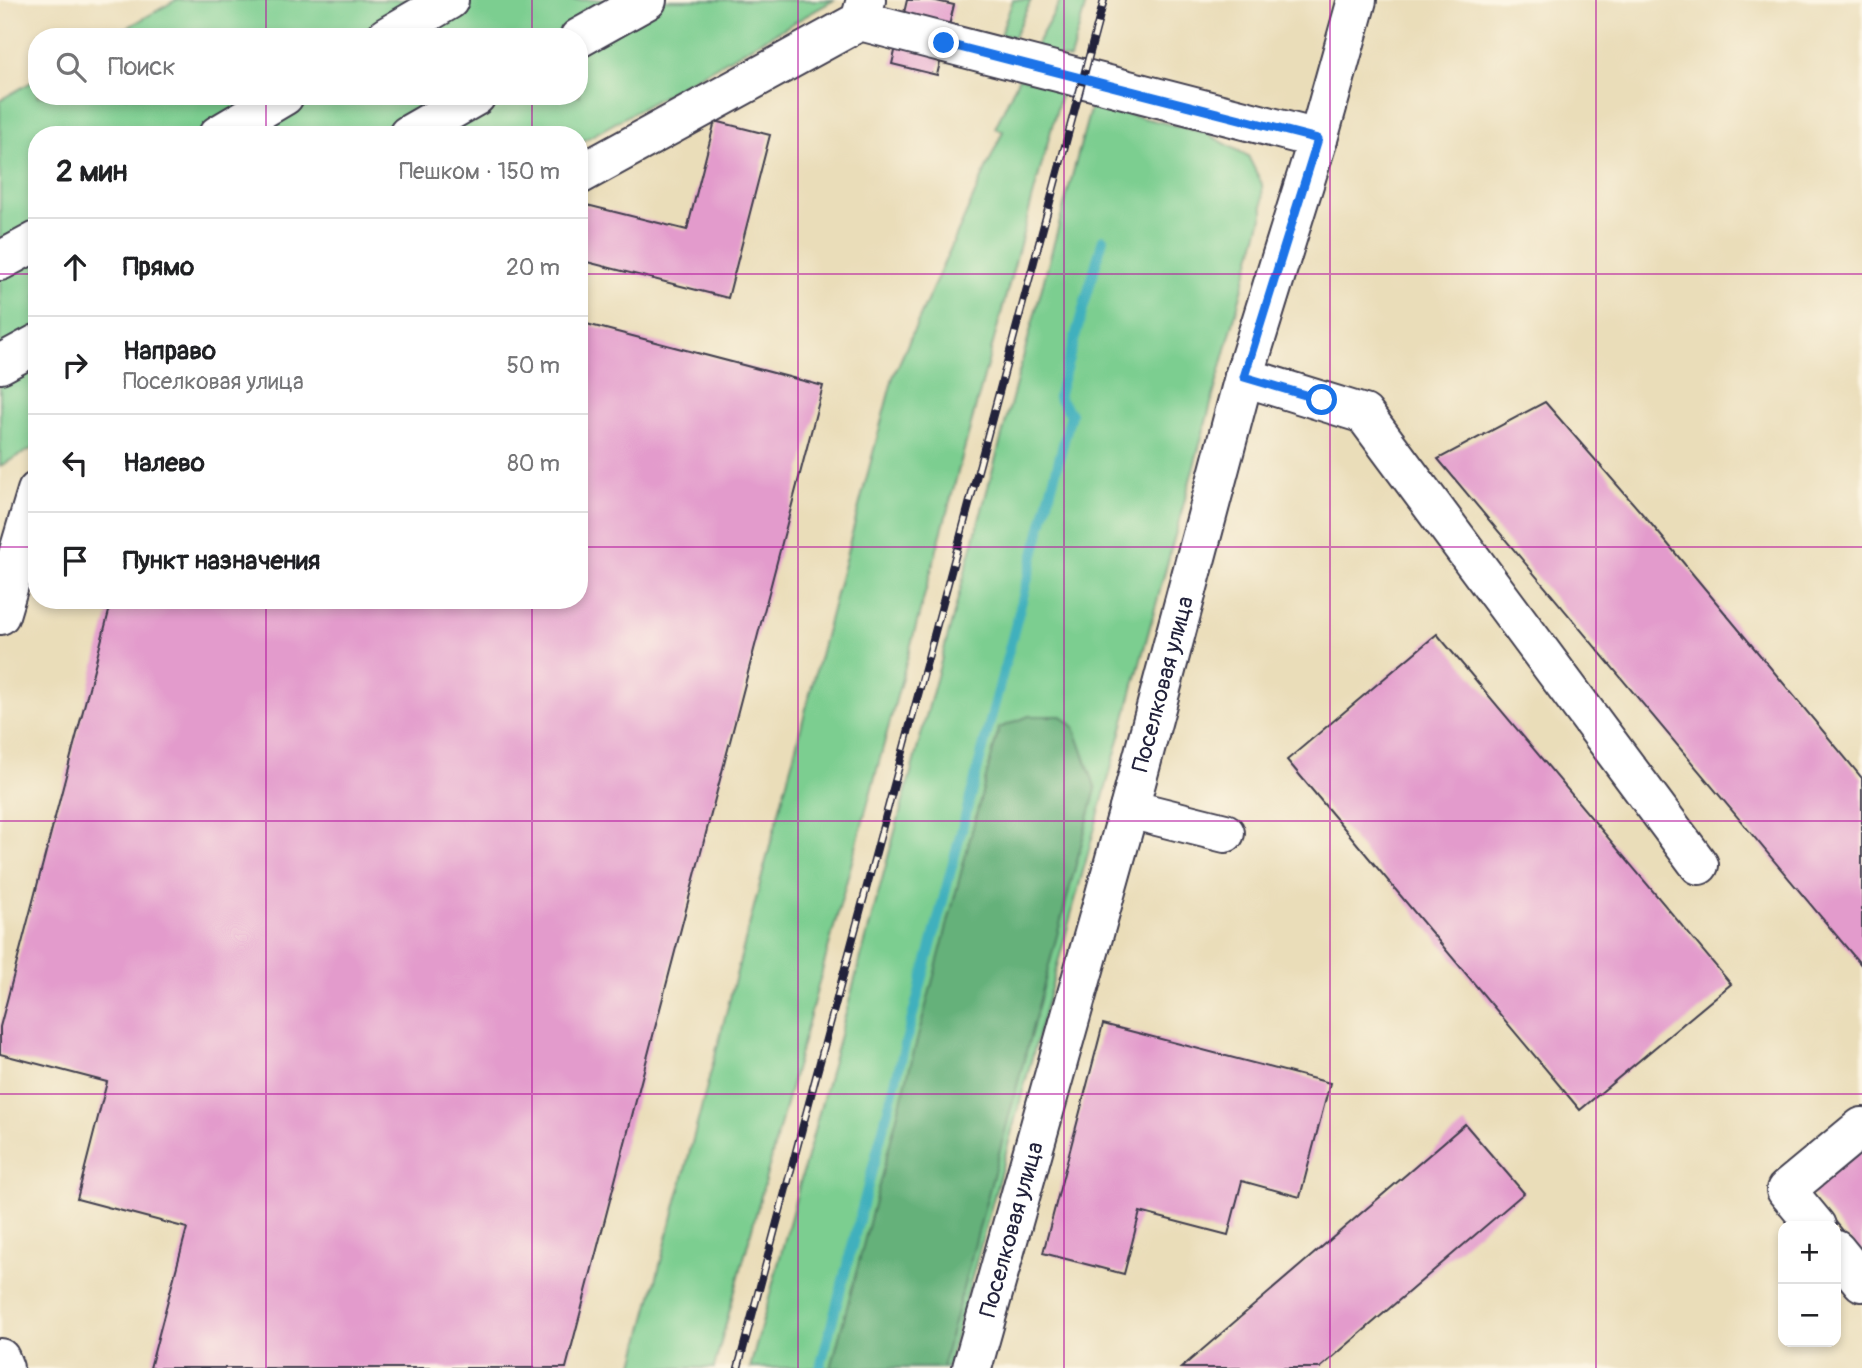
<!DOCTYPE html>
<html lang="ru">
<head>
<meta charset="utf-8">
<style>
	body { margin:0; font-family:Pangolin,sans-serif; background:#f2f2f2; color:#202124 }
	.controls { position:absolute; right:21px; bottom:21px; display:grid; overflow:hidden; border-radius:14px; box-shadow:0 4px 10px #0003 }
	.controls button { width:63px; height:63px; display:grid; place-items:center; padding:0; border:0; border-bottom:2px solid #e0e0e0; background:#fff; color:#202124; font:35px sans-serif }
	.stop { position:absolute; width:21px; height:21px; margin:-16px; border:5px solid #1a73e8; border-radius:50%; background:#fff }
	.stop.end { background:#1a73e8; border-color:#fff; box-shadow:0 2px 7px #0008 }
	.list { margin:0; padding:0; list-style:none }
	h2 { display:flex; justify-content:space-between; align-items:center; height:91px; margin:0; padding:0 28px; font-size:30px }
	h2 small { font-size:23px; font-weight:400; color:#757577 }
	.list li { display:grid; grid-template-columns:46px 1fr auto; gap:21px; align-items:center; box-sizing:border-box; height:98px; padding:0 28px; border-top:2px solid #e0e0e0 }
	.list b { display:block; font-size:26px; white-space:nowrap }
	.list p { margin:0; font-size:23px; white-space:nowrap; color:#757577 }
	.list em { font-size:23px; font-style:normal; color:#757577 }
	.icon { flex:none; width:38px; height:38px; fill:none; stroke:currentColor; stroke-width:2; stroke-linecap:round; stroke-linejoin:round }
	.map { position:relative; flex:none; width:1862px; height:1368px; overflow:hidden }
	.search { position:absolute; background:#fff; box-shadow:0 4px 10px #0003; left:28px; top:28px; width:560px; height:77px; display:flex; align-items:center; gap:18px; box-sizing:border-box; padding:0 24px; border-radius:28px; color:#757577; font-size:26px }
	.panel { position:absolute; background:#fff; box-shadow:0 4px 10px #0003; left:28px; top:126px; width:560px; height:483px; border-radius:28px }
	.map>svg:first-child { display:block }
	.green { fill:#7cce90; stroke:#4f7866; stroke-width:2 }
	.forest { fill:#65b17a; stroke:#446a5a; stroke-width:2 }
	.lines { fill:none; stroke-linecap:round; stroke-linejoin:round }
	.stream { stroke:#41b0bd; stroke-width:10 }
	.building { fill:#e39bcc }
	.minor-casing { stroke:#403e4e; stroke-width:42 }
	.highway-casing { stroke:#403e4e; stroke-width:42 }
	.minor { stroke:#fff; stroke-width:38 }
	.highway { stroke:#fff; stroke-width:38 }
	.rail-casing { stroke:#22223b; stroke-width:8 }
	.rail { stroke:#fcf5e5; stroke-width:5; stroke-dasharray:16; stroke-linecap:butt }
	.route { stroke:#1a73e8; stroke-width:9 }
	.grid { fill:none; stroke:#b5179e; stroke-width:2; stroke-opacity:0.55 }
	.labels { text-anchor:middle; stroke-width:5; stroke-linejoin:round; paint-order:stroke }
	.street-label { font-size:23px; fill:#22223b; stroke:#fcf5e5 }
</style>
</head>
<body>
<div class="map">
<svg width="1862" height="1368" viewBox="0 0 1862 1368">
	<rect width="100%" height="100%" fill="#fcf5e5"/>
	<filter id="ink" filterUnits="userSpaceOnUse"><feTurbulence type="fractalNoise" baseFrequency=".0143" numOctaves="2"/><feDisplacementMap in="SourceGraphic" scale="14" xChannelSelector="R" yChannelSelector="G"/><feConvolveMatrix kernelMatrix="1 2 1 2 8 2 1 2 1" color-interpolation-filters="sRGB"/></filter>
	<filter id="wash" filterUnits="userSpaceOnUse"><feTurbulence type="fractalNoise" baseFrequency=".00686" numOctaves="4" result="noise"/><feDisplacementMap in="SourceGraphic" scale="28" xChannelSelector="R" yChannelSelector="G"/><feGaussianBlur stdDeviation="1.57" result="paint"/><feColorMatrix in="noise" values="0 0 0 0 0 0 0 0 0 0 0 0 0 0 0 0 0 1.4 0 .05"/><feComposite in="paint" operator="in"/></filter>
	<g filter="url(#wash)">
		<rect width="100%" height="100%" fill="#eaddb9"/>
		<g class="green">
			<path d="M176,0h658l-255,143v-8h-542v311l-37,20v-366l37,-21v17h542v-59h-468z"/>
			<path d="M1013,0h18l-17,37 -14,-2z"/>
			<path d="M1061,0h26l-17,59 -38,-7z"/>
			<path d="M1019,77l43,13 -348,1278h-81l260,-991 110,-246 -8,-3z"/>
			<path d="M1091,106l113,26 44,24 14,28 1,30 -316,1154h-197z"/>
		</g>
		<path class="forest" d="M1029,716h33l12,11 22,62 -154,579h-111l168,-640z"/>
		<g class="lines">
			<path class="stream" d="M820,1368l251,-954 -13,-17 45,-158"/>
		</g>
		<g id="blocks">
			<g class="building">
				<path d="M907,0h25l22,5 -17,70 -45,-11z"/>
				<path d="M715,121l55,14 -42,163 -149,-38v-57l108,27z"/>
				<path d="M579,322l244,64 -257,982h-416l37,-140 -110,-29 30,-117 -107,-28v-27l112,-427h467z"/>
				<path d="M1545,402l107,123 210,253v188l-424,-507z"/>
				<path d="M1437,634l294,350 -151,126 -293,-350z"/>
				<path d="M1103,1024l227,59 -30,114 -58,-16 -14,54 -88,-23 -16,62 -81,-21z"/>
				<path d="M1465,1124l59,69 -204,175h-139z"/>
				<path d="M1862,1134v120l-59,-72z"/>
			</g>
		</g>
	</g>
	<g filter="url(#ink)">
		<use href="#blocks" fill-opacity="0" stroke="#403e4e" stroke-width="2"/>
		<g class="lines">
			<defs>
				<g id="minor">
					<path d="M860,21l458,118"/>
					<path d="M579,175l281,-154 6,-21"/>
					<path d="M1244,377l120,37 335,451"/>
					<path d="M0,615l37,-124"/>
					<path d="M1129,809l96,24"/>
					<path d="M1816,1226l-30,-36 76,-63"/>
					<path d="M1836,1250l26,32"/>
					<path d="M0,1358l4,10"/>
					<path id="s1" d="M972,1368l157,-559 115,-432 74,-238 39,-139"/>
				</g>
				<g id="highway">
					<path d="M386,37l63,-37"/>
					<path d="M579,38l68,-38"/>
					<path d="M218,135l66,-39"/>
					<path d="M408,135l68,-39"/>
					<path d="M0,261l37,-20"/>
					<path d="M0,364l37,-20"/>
				</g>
			</defs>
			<use href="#minor" class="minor-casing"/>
			<use href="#highway" class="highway-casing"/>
			<use href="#minor" class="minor"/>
			<use href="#highway" class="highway"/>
			<defs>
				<path id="rail" d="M738,1368l366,-1368"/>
			</defs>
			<use href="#rail" class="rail-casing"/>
			<use href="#rail" class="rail"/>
		</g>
	</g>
	<g class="lines" filter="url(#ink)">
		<path class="route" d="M944,43l374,96 -74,238 78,23"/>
	</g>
	<path class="grid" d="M266,0v37M532,0v37M798,0v1368M1064,0v1368M1330,0v1368M1596,0v1368M266,96v39M532,96v39M0,274h37M579,274h1283M0,547h37M579,547h1283M266,600v768M532,600v768M0,821h1862M0,1094h1862"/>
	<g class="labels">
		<g class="street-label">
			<text dy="8" stroke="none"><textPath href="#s1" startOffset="710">Поселковая улица</textPath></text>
			<text dy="8" stroke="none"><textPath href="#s1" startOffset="144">Поселковая улица</textPath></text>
		</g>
	</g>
</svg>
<div class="controls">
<button>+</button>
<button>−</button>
</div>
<div class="stop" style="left:1322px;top:400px"></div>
<div class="stop end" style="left:944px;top:43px"></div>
<div class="search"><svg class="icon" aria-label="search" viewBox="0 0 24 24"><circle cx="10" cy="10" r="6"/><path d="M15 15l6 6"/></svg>Поиск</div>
<section class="panel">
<h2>2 мин<small>Пешком · 150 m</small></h2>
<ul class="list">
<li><svg class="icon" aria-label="ahead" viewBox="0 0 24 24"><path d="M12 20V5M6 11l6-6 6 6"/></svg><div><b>Прямо</b></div><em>20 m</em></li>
<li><svg class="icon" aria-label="right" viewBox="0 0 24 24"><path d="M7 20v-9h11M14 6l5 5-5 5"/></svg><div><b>Направо</b><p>Поселковая улица</p></div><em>50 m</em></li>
<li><svg class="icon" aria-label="left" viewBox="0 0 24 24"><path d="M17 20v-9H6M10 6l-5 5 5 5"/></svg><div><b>Налево</b></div><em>80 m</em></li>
<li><svg class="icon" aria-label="arrive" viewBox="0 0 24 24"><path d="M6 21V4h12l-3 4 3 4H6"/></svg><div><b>Пункт назначения</b></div></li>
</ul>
</section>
</div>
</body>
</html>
